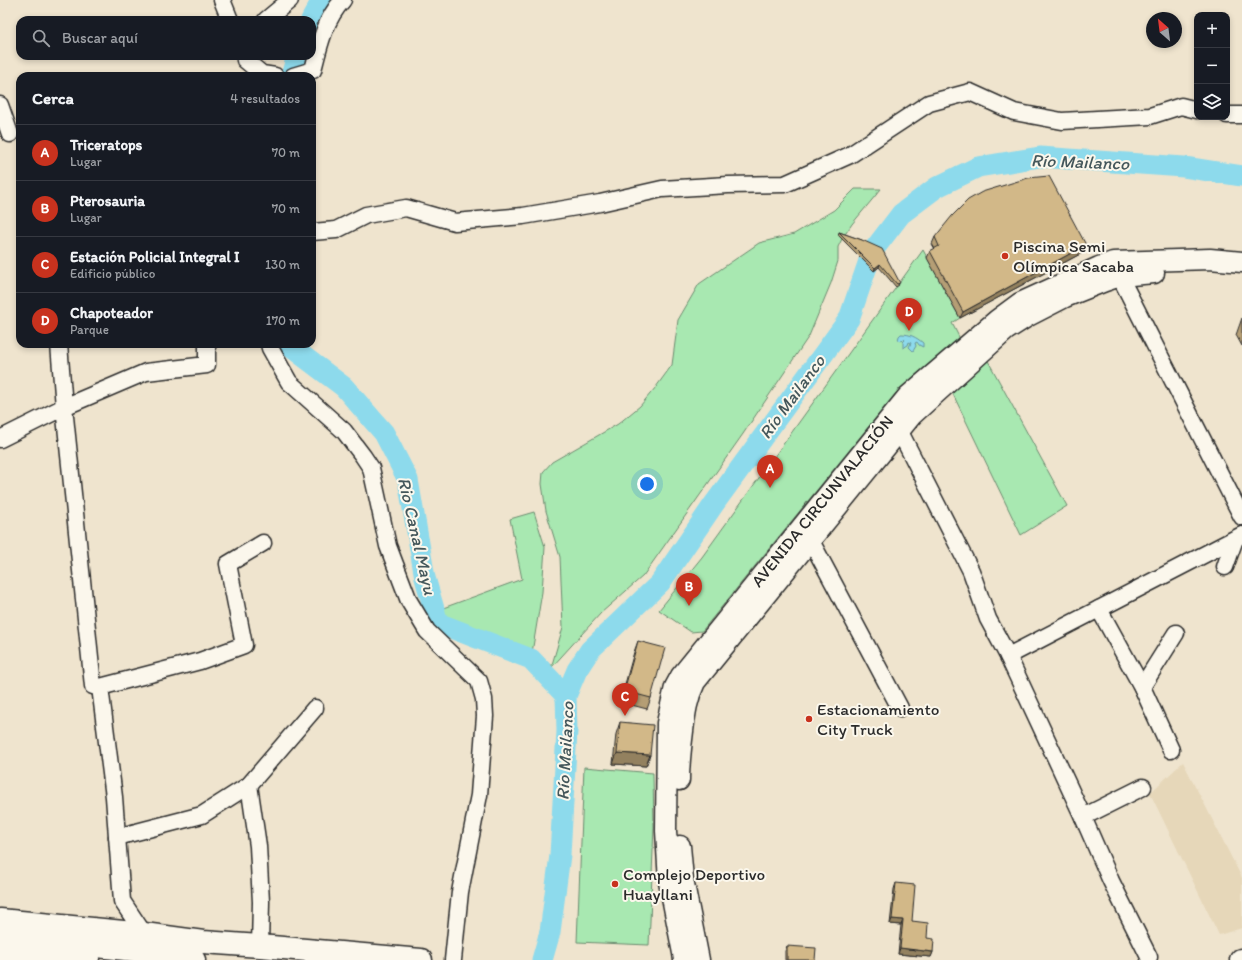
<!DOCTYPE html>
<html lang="es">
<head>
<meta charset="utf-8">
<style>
	body { margin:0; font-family:Itim,sans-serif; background:#20242c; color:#f1f3f6 }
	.controls { position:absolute; right:12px; top:12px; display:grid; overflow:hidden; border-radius:8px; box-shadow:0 2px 6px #0003 }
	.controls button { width:36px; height:36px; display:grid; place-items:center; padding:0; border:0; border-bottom:1px solid #363941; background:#171b24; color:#f1f3f6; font:20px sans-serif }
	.compass { position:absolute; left:1146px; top:12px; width:36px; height:36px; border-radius:50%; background:#171b24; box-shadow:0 2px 6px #0003; rotate:332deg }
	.you { position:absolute; left:647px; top:484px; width:14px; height:14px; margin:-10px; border:3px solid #fff; border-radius:50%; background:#1a73e8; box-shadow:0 0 0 6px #1a73e833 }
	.badge { display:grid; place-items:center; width:26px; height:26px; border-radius:50%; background:#c8321e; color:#fff; font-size:13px; font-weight:700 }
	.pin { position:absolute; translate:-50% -33px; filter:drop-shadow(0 1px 2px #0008) }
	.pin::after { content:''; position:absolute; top:21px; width:14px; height:12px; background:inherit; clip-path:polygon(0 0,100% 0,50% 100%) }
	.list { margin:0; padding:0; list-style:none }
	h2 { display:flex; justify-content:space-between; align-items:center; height:52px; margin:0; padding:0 16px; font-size:17px }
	h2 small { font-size:13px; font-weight:400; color:#9ea1a6 }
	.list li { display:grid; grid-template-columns:26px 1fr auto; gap:12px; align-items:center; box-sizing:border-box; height:56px; padding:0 16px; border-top:1px solid #363941 }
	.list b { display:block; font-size:15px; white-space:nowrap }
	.list p { margin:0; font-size:13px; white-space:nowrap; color:#9ea1a6 }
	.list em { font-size:13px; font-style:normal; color:#9ea1a6 }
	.icon { flex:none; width:22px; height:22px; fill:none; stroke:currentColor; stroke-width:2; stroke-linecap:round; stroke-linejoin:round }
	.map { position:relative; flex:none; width:1242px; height:960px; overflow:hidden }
	.search { position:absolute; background:#171b24; box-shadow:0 2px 6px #0003; left:16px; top:16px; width:300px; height:44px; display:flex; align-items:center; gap:10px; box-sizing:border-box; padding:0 14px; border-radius:12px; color:#9ea1a6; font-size:15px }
	.panel { position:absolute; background:#171b24; box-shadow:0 2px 6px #0003; left:16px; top:72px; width:300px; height:276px; border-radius:12px }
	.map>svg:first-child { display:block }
	.built { fill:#e6d7b9 }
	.green { fill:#a8e8b1; stroke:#6a8a6e }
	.water { fill:#8ddaec; stroke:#66949f }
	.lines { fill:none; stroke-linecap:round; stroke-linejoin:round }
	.river { stroke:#8ddaec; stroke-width:21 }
	.minor-casing { stroke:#2b2b2b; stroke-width:19 }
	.major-casing { stroke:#2b2b2b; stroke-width:23 }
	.highway-casing { stroke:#2b2b2b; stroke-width:25 }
	.minor { stroke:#fbf7ec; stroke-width:16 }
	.major { stroke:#fbf7ec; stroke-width:20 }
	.highway { stroke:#fbf7ec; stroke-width:22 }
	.wall { fill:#b59e75; stroke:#2b2b2b }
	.shaded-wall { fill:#93815f; stroke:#2b2b2b }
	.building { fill:#d2b888; stroke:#2b2b2b }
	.poi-dot { fill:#c8321e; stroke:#fbf7ec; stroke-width:1.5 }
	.labels { text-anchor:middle; stroke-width:4; stroke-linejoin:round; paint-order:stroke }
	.poi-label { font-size:17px; fill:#2b2b2b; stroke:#fbf7ec; text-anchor:start }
	.street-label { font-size:17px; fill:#2b2b2b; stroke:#fbf7ec }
	.water-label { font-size:18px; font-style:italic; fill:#44575b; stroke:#fbf7ec }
</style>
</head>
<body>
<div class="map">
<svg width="1242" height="960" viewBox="0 0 1242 960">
	<rect width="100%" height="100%" fill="#efe4ce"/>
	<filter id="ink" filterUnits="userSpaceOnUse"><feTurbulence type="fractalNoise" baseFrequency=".025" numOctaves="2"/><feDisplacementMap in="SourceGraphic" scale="8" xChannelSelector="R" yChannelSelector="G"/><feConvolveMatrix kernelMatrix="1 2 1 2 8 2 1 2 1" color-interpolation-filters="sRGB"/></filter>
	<g filter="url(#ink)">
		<path class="built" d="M1183,762l59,116v50l-23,7 -69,-142z"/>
		<g class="green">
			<path d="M855,189h26l-29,35 -10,15 -4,8v14l-7,22 -22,53 -66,98 -100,142 -42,37 -50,55 12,-41 -3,-70 -14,-46 -4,-27 1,-12 9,-10 66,-38 22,-18 16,-19 16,-22 6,-45 21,-36 60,-41 35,-9 40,-24z"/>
			<path d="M923,250l37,68 -8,5 9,18 -65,52 -194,238 -11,1 -32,-22 43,-53z"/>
			<path d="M987,359l80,147 -46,29 -70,-145z"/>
			<path d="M534,512l11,35 -3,45 -11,67 -93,-36 -3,-12 87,-32 -12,-60z"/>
			<path d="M584,767l69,6 1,54 -5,118 -72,-3z"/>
		</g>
		<path class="water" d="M901,334c9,0 15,3 22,9v4l-4,-2 -2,-3 -2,1 1,3 -3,5 -4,-4 2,-4 -2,-1 -1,3 -5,3v-6l2,-2 -1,-1 -2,2 -4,-1 1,-4z"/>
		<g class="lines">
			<g class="river">
				<path d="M311,20l11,-20"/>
				<path d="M291,76l6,-20"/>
				<path d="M290,344l1,3 53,40 40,46 24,47 17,98 13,45 93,36 35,37"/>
				<path d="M542,960l8,-28 10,-77 7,-124 -1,-35 11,-26 13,-20 70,-67 54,-79 135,-185 23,-67 29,-38 36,-27 41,-20 62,-10 144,10 58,9"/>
			</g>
			<defs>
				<g id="minor">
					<path d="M222,0l8,20"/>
					<path d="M266,20l24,-20"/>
					<path d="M247,56l-2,4 17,14 13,2"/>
					<path d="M293,76l20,-6c6,-24 12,-51 30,-70"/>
					<path d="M0,105l10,29"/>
					<path d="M1227,115h15"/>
					<path d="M312,232l24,-2 30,-15 40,-7 49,14 68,-6 77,-13 62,-14 66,-4 57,-1 65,-29 79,-52 41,-11 44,20 48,9 88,-5 31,-10 16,4"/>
					<path d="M1115,267l127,250"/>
					<path d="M59,344l5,63 29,279 7,1 100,-26 44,-16 -16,-81 35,-21"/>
					<path d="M269,344l1,4 19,34 55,49 19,25 8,12 17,78 21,55 18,30 52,50 5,18 1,17 -6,79 -19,97 -7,68"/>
					<path d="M892,424l7,6 72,141 17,48 20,37 75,161 28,64 38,76"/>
					<path d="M0,439l64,-32 82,-35 61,-7v-21"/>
					<path d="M810,539l90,169"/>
					<path d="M1225,567l10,-28"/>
					<path d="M1099,609l43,78 29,63"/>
					<path d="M1008,656l234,-121"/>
					<path d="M100,687l14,110 8,104 22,33"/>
					<path d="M1142,687l34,-54"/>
					<path d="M249,785l9,61 3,56 -1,44"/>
					<path d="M1083,817l60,-30"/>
					<path d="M117,837l85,-22 47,-30 66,-77"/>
				</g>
				<g id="major">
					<path d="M679,780c0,-17 2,-33 4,-49 2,-17 4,-33 12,-49l217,-267 94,-85 22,-14 37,-19 40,-16 15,-5 34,-3"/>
					<path d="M680,846l3,33 16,81"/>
					<path d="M684,960l-1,-7 -14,-71 -3,-51 1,-108 8,-36 6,-11 227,-280 89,-76 23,-17 79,-36 14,-5 97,-3 32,3"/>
				</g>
				<g id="highway">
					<path d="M0,920l144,14 59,8 57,4 161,14"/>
					<path d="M0,936l154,16 40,8"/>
					<path d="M0,954l88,4"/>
					<path d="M1241,960h1"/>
				</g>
			</defs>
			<use href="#minor" class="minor-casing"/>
			<use href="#major" class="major-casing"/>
			<use href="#highway" class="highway-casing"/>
			<use href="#minor" class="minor"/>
			<use href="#major" class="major"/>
			<use href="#highway" class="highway"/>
		</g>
		<g class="wall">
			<path d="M839,232l23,8 37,45 -3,2 -17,-20 -5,4 -36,-36z"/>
			<path d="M935,237l151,8 -2,7 -124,66 -33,-60 3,-7 5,-2 -3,-5z"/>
			<path d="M1242,318v28l-6,-11z"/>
			<path d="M638,641l13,57 -4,11 -27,-7 14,-50z"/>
			<path d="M620,722l30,33 -4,11 -33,-2 3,-30z"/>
			<path d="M896,883l16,38 15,17 6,14 -2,5 -33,-3 3,-29 -11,-1 4,-35z"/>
			<path d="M787,946l28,14h-30v-9z"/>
		</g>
		<g class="shaded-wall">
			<path d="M1086,245l-2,7 -124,66 3,-6z"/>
			<path d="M880,264l-1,3 -5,4 1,-3z"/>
			<path d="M617,753l33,2 -4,11 -33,-2z"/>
			<path d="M892,919l11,1 -2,5 -11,-1z"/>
			<path d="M900,948l33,4 -2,5 -33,-3z"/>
		</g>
		<g class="building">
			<path d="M1049,176l37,69 -123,67 -33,-61 9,-5 -4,-9 17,-21 16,-16 14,-8 46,-14z"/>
			<path d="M839,232l23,8 20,9 18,34 -3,1 -17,-20 -5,4z"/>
			<path d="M638,641l27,7 -14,50 -27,-7z"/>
			<path d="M620,722l33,3 -3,30 -33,-2z"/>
			<path d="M896,883l19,2 -3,36 16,2 -1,15 7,1 -1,13 -33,-4 3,-28 -11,-1z"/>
			<path d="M787,946l29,2 -1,12h-28z"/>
		</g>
	</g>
	<g class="poi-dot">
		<circle cx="1005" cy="256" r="4"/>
		<circle cx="809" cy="719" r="4"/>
		<circle cx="615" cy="884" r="4"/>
	</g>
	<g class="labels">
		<g class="poi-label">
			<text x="1013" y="252">Piscina Semi<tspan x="1013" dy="20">Olímpica Sacaba</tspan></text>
			<text x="817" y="715">Estacionamiento<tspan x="817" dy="20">City Truck</tspan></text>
			<text x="623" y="880">Complejo Deportivo<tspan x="623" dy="20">Huayllani</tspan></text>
		</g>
		<g class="street-label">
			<text transform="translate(822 501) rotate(-51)" y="6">AVENIDA CIRCUNVALACIÓN</text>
		</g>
		<g class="water-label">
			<text transform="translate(1080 162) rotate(2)" y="6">Río Mailanco</text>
			<text transform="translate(792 397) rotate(-54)" y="6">Río Mailanco</text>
			<text transform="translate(417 536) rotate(77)" y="6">Rio Canal Mayu</text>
			<text transform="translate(565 751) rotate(-87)" y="6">Río Mailanco</text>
		</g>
	</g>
</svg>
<div class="controls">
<button>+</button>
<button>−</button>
<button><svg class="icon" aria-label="layers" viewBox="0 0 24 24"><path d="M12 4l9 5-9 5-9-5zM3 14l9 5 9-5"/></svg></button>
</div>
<svg class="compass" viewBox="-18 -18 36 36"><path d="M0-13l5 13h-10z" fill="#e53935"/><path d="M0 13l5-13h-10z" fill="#9ea1a6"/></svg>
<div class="you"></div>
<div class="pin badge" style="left:770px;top:488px">A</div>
<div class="pin badge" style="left:689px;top:606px">B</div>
<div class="pin badge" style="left:625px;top:716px">C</div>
<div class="pin badge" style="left:909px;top:331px">D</div>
<div class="search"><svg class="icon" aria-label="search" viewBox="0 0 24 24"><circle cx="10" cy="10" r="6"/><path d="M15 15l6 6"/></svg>Buscar aquí</div>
<section class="panel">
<h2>Cerca<small>4 resultados</small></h2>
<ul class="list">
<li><span class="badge">A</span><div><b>Triceratops</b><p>Lugar</p></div><em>70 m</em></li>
<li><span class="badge">B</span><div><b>Pterosauria</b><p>Lugar</p></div><em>70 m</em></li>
<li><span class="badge">C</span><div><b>Estación Policial Integral I</b><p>Edificio público</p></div><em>130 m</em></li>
<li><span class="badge">D</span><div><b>Chapoteador</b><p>Parque</p></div><em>170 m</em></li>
</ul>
</section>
</div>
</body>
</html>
